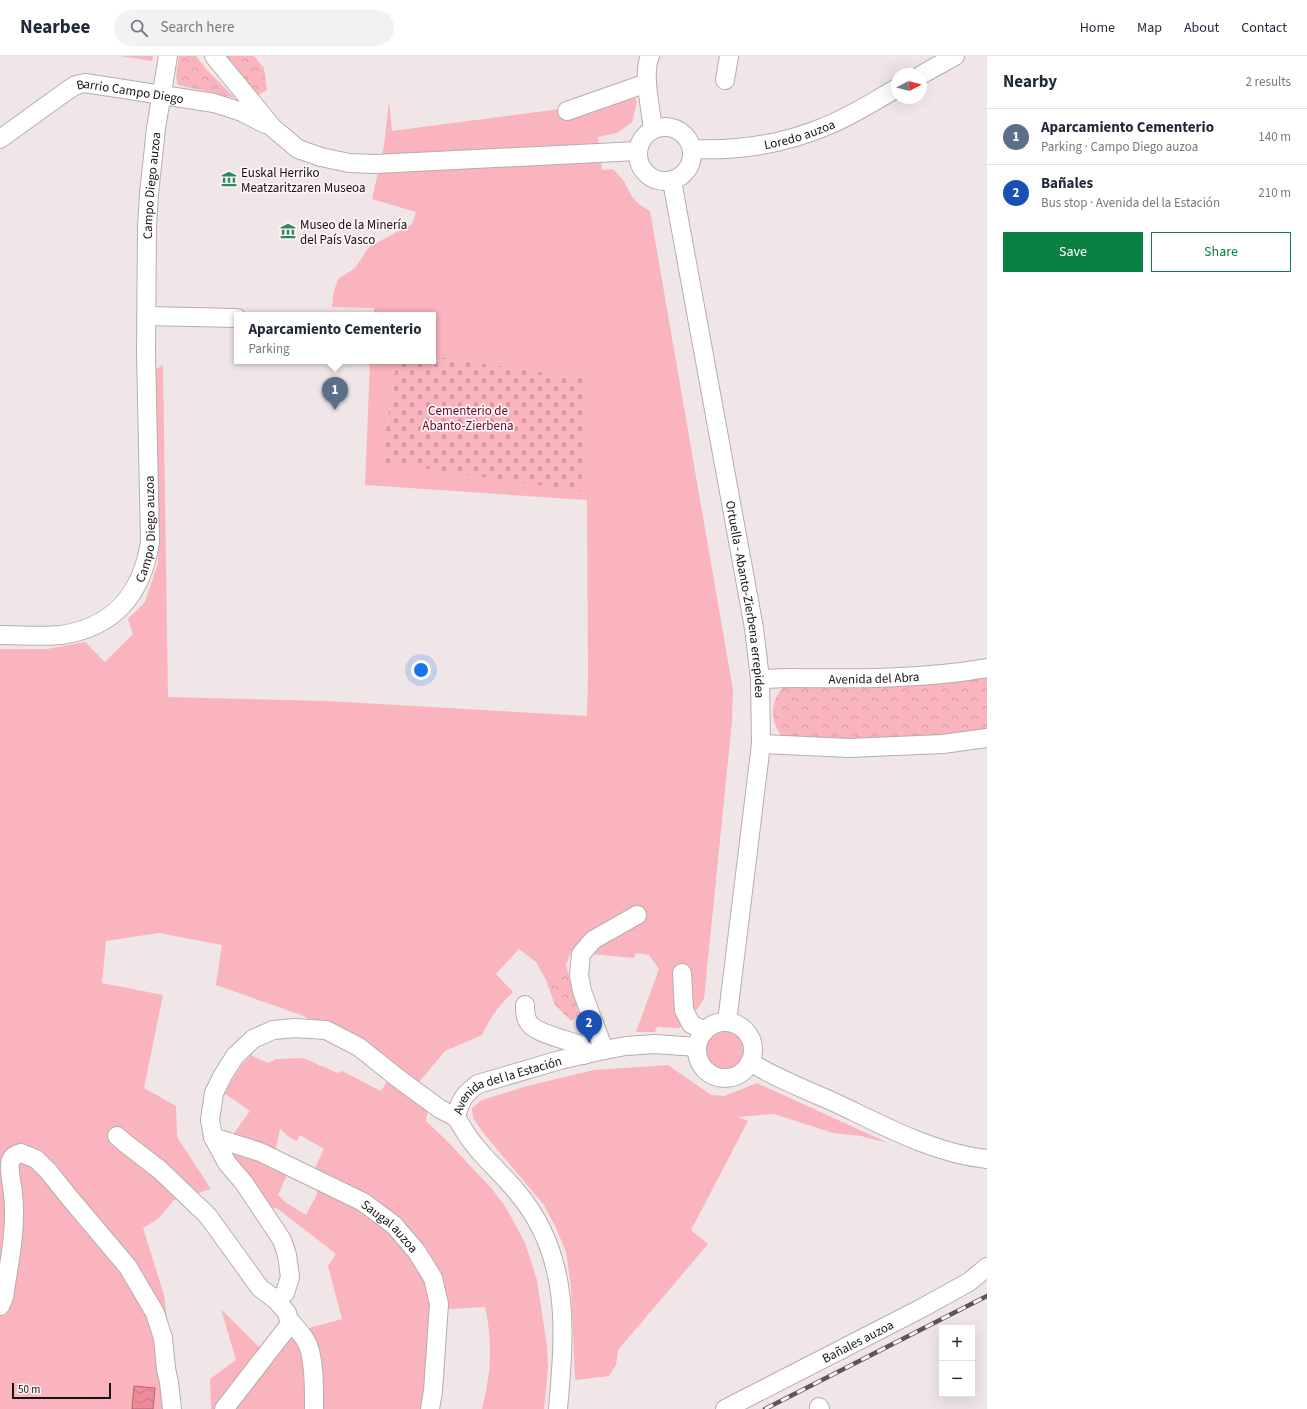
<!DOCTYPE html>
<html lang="en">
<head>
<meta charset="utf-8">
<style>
	body { margin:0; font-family:"Source Sans 3",sans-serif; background:#f2f2f3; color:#1f2937 }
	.controls { position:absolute; right:12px; bottom:12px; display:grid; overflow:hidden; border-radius:0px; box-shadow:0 4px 16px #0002 }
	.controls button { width:36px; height:36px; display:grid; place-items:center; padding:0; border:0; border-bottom:1px solid #e0e1e3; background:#fff; color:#1f2937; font:20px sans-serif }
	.compass { position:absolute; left:891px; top:12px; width:36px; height:36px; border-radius:50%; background:#fff; box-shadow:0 4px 16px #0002; rotate:83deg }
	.scale { position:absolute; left:12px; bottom:10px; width:99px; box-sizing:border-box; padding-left:4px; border:2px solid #161313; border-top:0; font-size:11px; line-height:14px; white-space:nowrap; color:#161313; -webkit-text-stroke:3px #fff4f5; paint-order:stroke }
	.you { position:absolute; left:421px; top:614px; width:14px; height:14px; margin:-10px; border:3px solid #fff; border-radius:50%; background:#1a73e8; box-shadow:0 0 0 6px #1a73e833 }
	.badge { display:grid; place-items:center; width:26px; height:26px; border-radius:50%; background:#0b8043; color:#fff; font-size:13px; font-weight:700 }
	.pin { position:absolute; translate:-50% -33px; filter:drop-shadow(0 1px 2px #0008) }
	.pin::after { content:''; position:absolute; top:21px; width:14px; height:12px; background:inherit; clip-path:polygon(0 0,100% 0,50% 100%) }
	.popup { position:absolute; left:234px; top:256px; width:202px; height:52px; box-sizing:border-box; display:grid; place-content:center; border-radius:0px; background:#fff; filter:drop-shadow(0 1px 3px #0005); font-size:13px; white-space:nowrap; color:#747a83 }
	.popup b { font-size:15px; color:#1f2937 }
	.popup::after { content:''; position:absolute; left:50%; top:100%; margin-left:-8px; border:8px solid transparent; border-top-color:#fff }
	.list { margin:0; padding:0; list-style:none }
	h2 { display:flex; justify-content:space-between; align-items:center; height:52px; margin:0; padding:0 16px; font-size:17px }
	h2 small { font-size:13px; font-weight:400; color:#747a83 }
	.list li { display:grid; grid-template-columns:26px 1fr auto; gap:12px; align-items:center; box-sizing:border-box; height:56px; padding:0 16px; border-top:1px solid #e0e1e3 }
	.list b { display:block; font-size:15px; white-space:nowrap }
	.list p { margin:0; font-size:13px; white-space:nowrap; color:#747a83 }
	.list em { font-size:13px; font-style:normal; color:#747a83 }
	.actions { display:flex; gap:8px; padding:12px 16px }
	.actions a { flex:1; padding:9px 0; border:1px solid #0b8043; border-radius:0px; text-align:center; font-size:14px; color:#0b8043 }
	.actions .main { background:#0b8043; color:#fff }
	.icon { flex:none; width:22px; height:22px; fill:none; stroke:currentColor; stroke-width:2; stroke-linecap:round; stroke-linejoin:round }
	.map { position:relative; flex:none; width:987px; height:1353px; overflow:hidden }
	header { display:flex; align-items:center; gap:24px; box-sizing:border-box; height:56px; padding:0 20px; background:#fff; border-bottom:1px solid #e0e1e3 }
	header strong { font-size:19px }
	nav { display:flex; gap:22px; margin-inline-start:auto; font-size:14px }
	.search { width:280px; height:36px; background:#f2f2f3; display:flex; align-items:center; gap:10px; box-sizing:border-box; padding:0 14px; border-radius:22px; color:#747a83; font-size:15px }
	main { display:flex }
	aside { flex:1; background:#fff }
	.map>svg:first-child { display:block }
	.green { fill:#f9b4bd }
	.cemetery { fill:url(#cemetery-stones) }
	.park { fill:url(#park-crowns) }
	.water { fill:url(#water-waves); stroke:#ae6771 }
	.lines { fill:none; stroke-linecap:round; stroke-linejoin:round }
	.minor-casing { stroke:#b7adae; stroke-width:20 }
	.minor { stroke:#fff; stroke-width:18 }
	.rail-casing { stroke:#5c5657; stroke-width:4.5 }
	.rail { stroke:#fff4f5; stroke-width:3; stroke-dasharray:9; stroke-linecap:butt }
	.labels { text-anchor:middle; stroke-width:3.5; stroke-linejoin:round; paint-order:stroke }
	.street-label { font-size:13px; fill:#161313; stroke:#fff4f5 }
	.poi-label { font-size:13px; fill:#161313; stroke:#fff4f5; text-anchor:start }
	.park-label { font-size:13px; fill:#670d27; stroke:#fff4f5 }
</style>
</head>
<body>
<header>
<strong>Nearbee</strong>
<div class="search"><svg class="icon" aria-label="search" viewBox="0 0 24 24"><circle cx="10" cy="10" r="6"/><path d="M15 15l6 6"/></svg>Search here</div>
<nav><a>Home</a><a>Map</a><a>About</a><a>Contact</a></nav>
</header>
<main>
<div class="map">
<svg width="987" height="1353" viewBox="0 0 987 1353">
	<defs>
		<pattern id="cemetery-stones" width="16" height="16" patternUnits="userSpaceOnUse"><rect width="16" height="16" fill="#f9b4bd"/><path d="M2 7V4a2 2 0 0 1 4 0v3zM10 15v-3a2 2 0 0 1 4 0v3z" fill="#d59aa2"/></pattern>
		<pattern id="park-crowns" width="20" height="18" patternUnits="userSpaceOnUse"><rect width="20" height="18" fill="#f9b4bd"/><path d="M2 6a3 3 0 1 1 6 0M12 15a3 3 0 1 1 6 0" fill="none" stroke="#d59aa2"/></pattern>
		<pattern id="water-waves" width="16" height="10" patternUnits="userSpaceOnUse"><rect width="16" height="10" fill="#ef8b99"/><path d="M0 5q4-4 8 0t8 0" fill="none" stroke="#cc7783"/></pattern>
	</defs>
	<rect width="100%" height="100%" fill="#f1e6e7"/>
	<g class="green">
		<path d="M120,0h33l-1,5z"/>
		<path d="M633,37l4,9 -5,20 -15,11 -19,4 4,33 11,-1 11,12 8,16 8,8 10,6 83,479 -1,31 -28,278 -11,16 -14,13 -22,-1 -2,5h-19l23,-63 -10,-14 -13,-2 -2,5 -63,-6 -5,13 -20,15 -10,-18 -17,-13 -23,25 17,18c-15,15 -22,24 -31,43l-37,16 -36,43 19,14 -2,13 22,21 44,47 13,17 20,37 12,37 10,67 1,21 -4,41h-62c9,-35 11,-67 3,-102l-37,2 -4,69 -5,31h-228l-1,-30 26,-19 -15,-51 40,40 32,-17 9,27 14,-3 -11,-27 37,-10 -14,-53 8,-12 -58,-45 -8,-2 -46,-58 13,3 50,23 -9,20 7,7 21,13 11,-21 -3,-24 10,-21 -24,-14 -3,6 -7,-3 -10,-9 -5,24 -43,-17 18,-25 -26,-18 17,-27 10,-11 17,8 8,-4 27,-1 35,15 4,-2 39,20 8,-13 -85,-62 -88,-31 6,-40 -63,-12 -53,8 -4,42 61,12 -19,93 32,18 1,31 34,52 -37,11 -16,19 -15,9 21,67 12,92 1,22h-177v-760h47l38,-7 20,20 28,-28 -5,-15 17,-17 13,-39 -2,-194 7,-4 5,332 159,4 260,15 1,-39 -1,-177 -222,-15 5,-124h27l-16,101 205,-83 -153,-23v-41h-59v-7l-42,-1 1,-13 5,-15 17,-11 14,-21 43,-23 4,-12 -44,-13 12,-53 5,-45 3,30 168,-22z"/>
		<circle cx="724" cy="995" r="20"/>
		<path d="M668,1009l43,30 13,1 33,-13 131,60 -27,-7 -28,-3 -59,-19 -36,3 10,4 -57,109 17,14 -90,106 -2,15 -7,11 -34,4 -4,-93 -5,-35 -10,-24 -12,-23 -59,-70 -12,-17 -1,-10 10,-8 45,-14 67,-16z"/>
	</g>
	<path class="cemetery" d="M433,300l153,23 -5,112 -200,-29 16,-101h36z"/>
	<g class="park">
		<path d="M179,0h17l10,13 29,29 -57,-13 -2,-8z"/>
		<path d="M226,0h28l10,12 3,22 -9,5z"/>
		<path d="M987,617v60l-153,10 -51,-6c-13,-12 -14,-38 1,-50z"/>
		<path d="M566,909l13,50 -8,6 -16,-16 -9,-25z"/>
	</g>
	<path class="water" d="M134,1330l21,2 -2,21h-21z"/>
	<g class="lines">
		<defs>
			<g id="minor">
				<path d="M214,0l59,72 25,21 23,8 28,6 26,1 263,-13"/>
				<path d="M650,0c-8,17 1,54 3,73"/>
				<path d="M921,19l34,-19"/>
				<path d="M725,24l4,-24"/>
				<path d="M567,55l80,-28"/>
				<circle cx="665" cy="98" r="27"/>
				<path id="s1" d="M0,83l68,-49 8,-5 9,-2 129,20 28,9 23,12"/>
				<path id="s2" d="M692,93c45,2 91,-5 132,-22 26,-10 49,-25 73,-39"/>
				<path id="s3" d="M672,125l82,447 6,51 1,65 -34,278"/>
				<path d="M146,260l91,2"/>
				<path id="s4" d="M0,579c20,0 41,2 61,0 54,-8 81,-42 89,-93l-4,-190 1,-126 2,-32 7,-66 12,-72"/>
				<path id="s5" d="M760,623c11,0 21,-1 31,-1 65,1 131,1 196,-10"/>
				<path d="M761,688l88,4 94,-4 44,-6"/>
				<path d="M682,917l2,37 7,14 14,7"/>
				<path d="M525,949c0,6 0,13 4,18 6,10 40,18 52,22l3,10"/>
				<circle cx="725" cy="994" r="28"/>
				<path d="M604,994l-22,-59 -3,-16 2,-21 12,-14 44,-25"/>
				<path d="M750,1006c27,17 57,28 86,41 48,23 97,50 151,56"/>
				<path d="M117,1080l8,7 35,27 48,46 52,72 16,12 11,13 3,11 -66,85"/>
				<path id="s6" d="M213,1081l47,15 103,50 31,23 23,27 16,26 6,26 -6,87 -3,18"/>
				<path d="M276,1244l9,-7 5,-16 -3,-22 -5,-15 -38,-57 -17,-20 -14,-26 -3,-17 4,-27 9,-18 12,-19 18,-17 20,-9 22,-2 31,2 33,17 40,32 41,30 16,8"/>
				<path d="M0,1250l4,-9c5,-34 13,-69 9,-104 -1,-8 -5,-27 -2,-33 1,-4 6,-6 10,-7l15,6 13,13 20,25 59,70 27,46 8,25 3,31 3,13 3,27"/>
				<path d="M290,1265c5,6 12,13 16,20 9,15 8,50 8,68"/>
				<path d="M819,1351l1,2"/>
				<path id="s7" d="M558,1353c7,-78 13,-153 -41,-217 -13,-16 -28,-29 -41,-45 -8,-9 -14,-20 -20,-30 5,-18 7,-22 22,-33l82,-24 44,-10 22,-4 29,-2 42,3"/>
				<path id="s8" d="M725,1353l197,-101 47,-26 18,-15"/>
			</g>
		</defs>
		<use href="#minor" class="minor-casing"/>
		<use href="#minor" class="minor"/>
		<defs>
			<path id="rail" d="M765,1353l222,-113"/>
		</defs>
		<use href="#rail" class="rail-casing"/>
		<use href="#rail" class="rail"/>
	</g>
	<defs>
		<symbol id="museum-bare" viewBox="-9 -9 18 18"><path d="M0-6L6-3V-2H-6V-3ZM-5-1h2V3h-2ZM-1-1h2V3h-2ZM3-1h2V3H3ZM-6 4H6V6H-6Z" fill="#2c8a62" stroke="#fff4f5" stroke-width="2.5" paint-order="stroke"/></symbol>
	</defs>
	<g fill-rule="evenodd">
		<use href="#museum-bare" x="218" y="112" width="22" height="22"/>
		<use href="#museum-bare" x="277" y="164" width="22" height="22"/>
	</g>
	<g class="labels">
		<g class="street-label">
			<text dy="5" stroke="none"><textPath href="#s1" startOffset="148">Barrio Campo Diego</textPath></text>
			<text dy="5" stroke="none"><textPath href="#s2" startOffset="109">Loredo auzoa</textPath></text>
			<text dy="5" stroke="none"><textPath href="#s4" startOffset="557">Campo Diego auzoa</textPath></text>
			<text dy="5" stroke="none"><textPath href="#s4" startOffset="213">Campo Diego auzoa</textPath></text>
			<text dy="5" stroke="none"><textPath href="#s3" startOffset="425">Ortuella - Abanto-Zierbena errepidea</textPath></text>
			<text dy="5" stroke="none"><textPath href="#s5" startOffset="114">Avenida del Abra</textPath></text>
			<text dy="5" stroke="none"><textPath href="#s7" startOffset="390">Avenida del la Estación</textPath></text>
			<text dy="5" stroke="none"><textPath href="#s6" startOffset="200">Saugal auzoa</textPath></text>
			<text dy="5" stroke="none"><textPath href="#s8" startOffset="149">Bañales auzoa</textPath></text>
		</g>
		<g class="poi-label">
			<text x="241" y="121">Euskal Herriko<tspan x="241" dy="15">Meatzaritzaren Museoa</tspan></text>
			<text x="300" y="173">Museo de la Minería<tspan x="300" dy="15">del País Vasco</tspan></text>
		</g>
		<g class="park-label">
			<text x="468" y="359">Cementerio de<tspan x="468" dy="15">Abanto-Zierbena</tspan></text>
		</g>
	</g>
</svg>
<div class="controls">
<button>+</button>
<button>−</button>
</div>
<svg class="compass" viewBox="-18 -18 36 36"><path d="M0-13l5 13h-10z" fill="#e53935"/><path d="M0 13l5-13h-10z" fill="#747a83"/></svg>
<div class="scale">50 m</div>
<div class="you"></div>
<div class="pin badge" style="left:335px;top:354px;background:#5c6f8a">1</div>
<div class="popup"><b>Aparcamiento Cementerio</b>Parking</div>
<div class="pin badge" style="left:589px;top:987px;background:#1a4fb4">2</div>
</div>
<aside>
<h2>Nearby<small>2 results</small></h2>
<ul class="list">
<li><span class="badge" style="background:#5c6f8a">1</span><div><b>Aparcamiento Cementerio</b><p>Parking · Campo Diego auzoa</p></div><em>140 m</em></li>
<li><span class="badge" style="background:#1a4fb4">2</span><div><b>Bañales</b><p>Bus stop · Avenida del la Estación</p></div><em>210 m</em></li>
</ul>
<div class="actions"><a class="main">Save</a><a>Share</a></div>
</aside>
</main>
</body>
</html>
